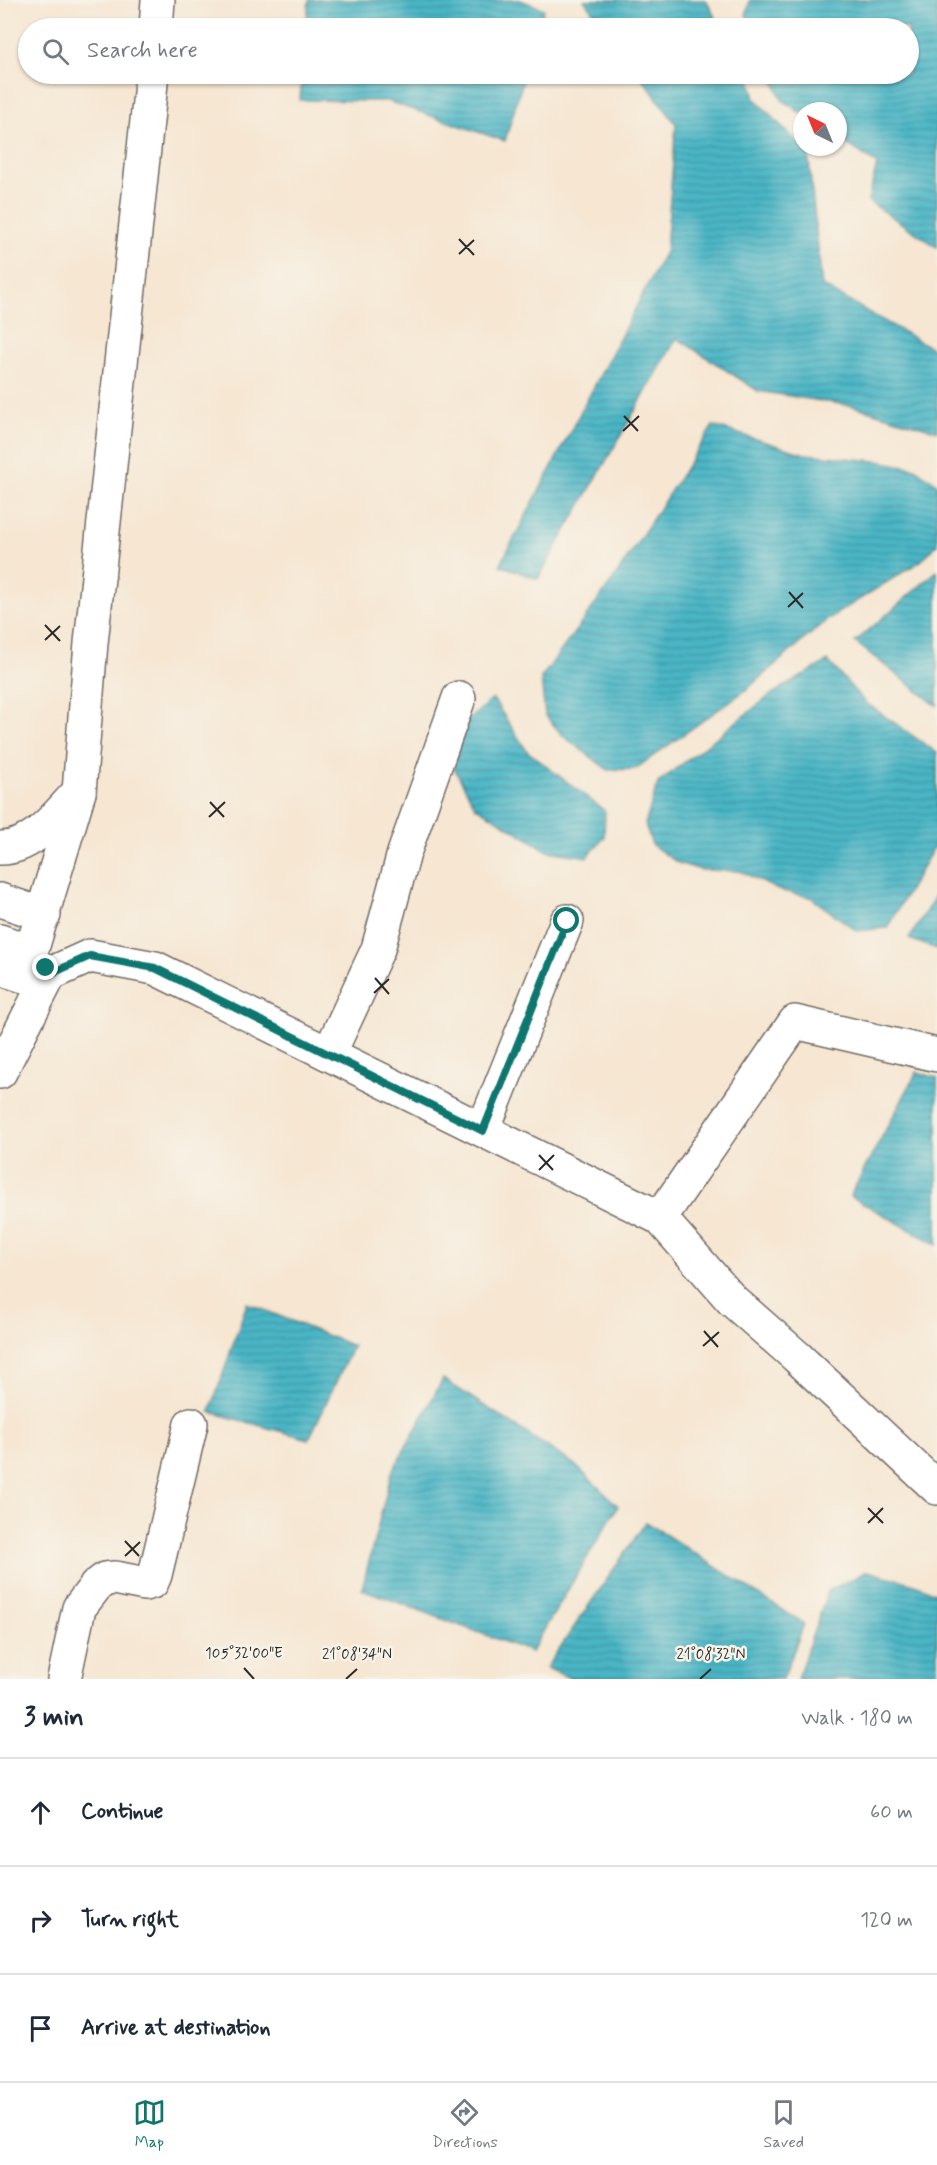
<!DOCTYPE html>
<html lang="en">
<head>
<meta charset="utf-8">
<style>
	body { margin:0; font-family:Mynerve,sans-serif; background:#f6f6f7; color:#1f2937 }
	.compass { position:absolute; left:793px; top:102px; width:54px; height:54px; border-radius:50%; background:#fff; box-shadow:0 2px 4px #0004; rotate:317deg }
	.stop { position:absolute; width:18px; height:18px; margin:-14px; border:4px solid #0f766e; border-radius:50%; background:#fff }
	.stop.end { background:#0f766e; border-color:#fff; box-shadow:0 2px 6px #0008 }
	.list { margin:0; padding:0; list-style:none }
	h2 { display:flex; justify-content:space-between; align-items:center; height:78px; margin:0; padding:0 24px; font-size:26px }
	h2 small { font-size:20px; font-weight:400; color:#747a83 }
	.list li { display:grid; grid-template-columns:39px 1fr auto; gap:18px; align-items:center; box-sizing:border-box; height:108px; padding:0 24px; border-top:2px solid #e0e1e3 }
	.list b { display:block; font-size:22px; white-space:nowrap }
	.list em { font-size:20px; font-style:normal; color:#747a83 }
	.icon { flex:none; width:33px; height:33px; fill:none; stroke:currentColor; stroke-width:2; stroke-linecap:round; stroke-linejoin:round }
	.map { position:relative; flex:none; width:937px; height:1679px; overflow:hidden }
	.search { position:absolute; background:#fff; box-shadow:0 2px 4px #0004; left:18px; right:18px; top:18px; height:66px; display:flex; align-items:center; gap:15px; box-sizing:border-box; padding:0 21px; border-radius:33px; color:#747a83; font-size:22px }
	.sheet { height:402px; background:#fff }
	nav { display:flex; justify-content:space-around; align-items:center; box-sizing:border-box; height:84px; border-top:2px solid #e0e1e3; background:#fff; font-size:16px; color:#747a83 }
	nav a { display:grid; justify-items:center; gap:3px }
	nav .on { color:#0f766e }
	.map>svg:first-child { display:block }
	.water { fill:url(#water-rules); stroke:#3a7078; stroke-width:1.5 }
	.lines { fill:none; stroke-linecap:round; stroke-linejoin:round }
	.minor-casing { stroke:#726c65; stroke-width:36 }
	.major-casing { stroke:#726c65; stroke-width:36 }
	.minor { stroke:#fff; stroke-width:33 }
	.major { stroke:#fff; stroke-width:33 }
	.route { stroke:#0f766e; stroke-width:8 }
	.ticks { fill:none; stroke:#2b2b2b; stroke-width:2 }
	.ticks-label { font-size:15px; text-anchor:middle; fill:#2b2b2b; stroke:#f7f3e8; stroke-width:5; stroke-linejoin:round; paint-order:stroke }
</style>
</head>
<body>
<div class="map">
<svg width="937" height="1679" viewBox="0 0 937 1679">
	<defs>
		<pattern id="water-rules" width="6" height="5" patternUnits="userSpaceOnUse" patternTransform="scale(1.5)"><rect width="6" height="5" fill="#4ab6c6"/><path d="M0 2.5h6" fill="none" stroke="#3e94a1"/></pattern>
	</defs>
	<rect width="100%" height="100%" fill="#f7f3e8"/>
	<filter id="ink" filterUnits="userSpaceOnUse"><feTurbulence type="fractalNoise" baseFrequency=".0167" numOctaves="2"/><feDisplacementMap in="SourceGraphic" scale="12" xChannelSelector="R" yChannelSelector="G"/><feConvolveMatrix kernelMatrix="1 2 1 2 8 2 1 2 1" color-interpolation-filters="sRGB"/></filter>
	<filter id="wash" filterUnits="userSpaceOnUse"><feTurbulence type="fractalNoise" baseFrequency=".008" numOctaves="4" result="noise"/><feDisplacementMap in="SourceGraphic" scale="24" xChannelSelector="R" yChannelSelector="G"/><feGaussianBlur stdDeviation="1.35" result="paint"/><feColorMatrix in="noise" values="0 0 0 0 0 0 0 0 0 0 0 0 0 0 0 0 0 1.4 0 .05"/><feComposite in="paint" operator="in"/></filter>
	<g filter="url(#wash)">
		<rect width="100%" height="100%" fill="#f6e6d2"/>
		<g class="water">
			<path d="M309,0h211l24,9 -6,19h-232z"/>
			<path d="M584,0h122l15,28h-116z"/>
			<path d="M750,0h187v247l-69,-46 9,-37 -39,-26v-27h-36v3l-20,-14 -11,-26h137v-46h-155l-7,-13z"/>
			<path d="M302,74h223l-20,67 -118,-40 -87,-1z"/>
			<path d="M639,74h110l6,25 47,48 6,4 14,135 115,65v80l-84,-25 -95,-15 -81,-53 -139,241 -38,-14 166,-315 10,-126z"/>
			<path d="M713,426l92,28 72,7 38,7 22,16v60l-16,17 -93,58 -82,71 -111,79 -27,1 -45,-34 -18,-21 -4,-37 74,-101z"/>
			<path d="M937,571v135l-82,-64z"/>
			<path d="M828,661l37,41 72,51v89l-50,86 -30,3 -47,-34 -32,-7 -38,-19 -39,-1 -23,-7 -26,-18 -7,-21 13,-41 115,-90z"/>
			<path d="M493,699l34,52 78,60 -1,27 -17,19 -39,-6 -73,-45 -21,-38 10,-45z"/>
			<path d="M937,893v56l-28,-10z"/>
			<path d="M917,1072l20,6v167l-87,-49z"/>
			<path d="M247,1303l106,43 -44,93 -99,-27z"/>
			<path d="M443,1379l131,85 44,42 -87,146 -169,-63 29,-115z"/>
			<path d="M646,1522l158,102 -21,55h-211l-26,-11z"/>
			<path d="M867,1571l48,13 22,10v85h-140l31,-88z"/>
		</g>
	</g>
	<g filter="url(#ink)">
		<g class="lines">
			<defs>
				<g id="minor">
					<path d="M0,848c33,1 58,-35 79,-56"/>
					<path d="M0,968l45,15"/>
					<path d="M329,1054l49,-105 26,-96 55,-155"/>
					<path d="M0,1072l50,-98 40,-18 65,12 505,250 135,-196 142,33"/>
					<path d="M483,1130l84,-209"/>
					<path d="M660,1218l72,82 65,57 140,131"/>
					<path d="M64,1679l15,-71 17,-22 9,-7 10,-1 30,6 7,-2 3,-7 36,-151"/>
				</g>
				<g id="major">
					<path d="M156,28l2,-28"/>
					<path d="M0,900l44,15"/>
					<path d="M0,941l31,11 48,-160 12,-149 61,-569"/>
				</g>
			</defs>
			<use href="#minor" class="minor-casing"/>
			<use href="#major" class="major-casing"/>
			<use href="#minor" class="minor"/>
			<use href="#major" class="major"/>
		</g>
	</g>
	<g class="lines" filter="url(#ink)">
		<path class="route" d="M46,968l4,6 40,-18 65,12 328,163 84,-210"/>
	</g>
	<path class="ticks" d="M459,239l15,16M459,254l15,-14M624,416l14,15M623,431l16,-15M789,592l14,16M788,607l15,-14M45,625l15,16M45,640l15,-14M210,802l14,15M209,817l16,-15M375,978l14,16M374,993l15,-14M539,1155l14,15M539,1170l15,-15M704,1331l14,16M703,1346l16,-14M868,1508l15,15M868,1523l15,-15M125,1541l14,15M125,1556l15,-14M244,1668l10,11M346,1679l11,-10M700,1679l11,-10"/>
	<g class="ticks-label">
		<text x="244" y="1658">105°32'00"E</text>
		<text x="357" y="1659">21°08'34"N</text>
		<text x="711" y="1659">21°08'32"N</text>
	</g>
</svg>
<svg class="compass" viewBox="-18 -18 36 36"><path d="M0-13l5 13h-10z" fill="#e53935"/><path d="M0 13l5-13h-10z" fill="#747a83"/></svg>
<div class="stop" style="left:567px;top:921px"></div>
<div class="stop end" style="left:46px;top:968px"></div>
<div class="search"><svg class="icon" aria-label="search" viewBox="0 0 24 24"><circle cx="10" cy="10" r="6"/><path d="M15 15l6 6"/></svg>Search here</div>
</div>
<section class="sheet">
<h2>3 min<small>Walk · 180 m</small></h2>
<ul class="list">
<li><svg class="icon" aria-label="ahead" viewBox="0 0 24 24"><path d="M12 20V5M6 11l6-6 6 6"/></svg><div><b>Continue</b></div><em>60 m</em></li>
<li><svg class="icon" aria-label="right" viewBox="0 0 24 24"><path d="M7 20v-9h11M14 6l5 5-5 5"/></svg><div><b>Turn right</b></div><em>120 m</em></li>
<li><svg class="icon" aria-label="arrive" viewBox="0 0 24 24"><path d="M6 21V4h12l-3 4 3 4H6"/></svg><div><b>Arrive at destination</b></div></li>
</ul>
</section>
<nav>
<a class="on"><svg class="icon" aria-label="map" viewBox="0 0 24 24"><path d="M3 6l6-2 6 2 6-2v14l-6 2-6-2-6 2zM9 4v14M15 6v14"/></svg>Map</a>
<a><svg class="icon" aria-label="directions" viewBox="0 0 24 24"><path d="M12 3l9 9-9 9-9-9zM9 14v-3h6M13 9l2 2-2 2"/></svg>Directions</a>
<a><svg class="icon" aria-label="saved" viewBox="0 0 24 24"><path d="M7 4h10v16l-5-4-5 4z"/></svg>Saved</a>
</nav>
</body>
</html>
